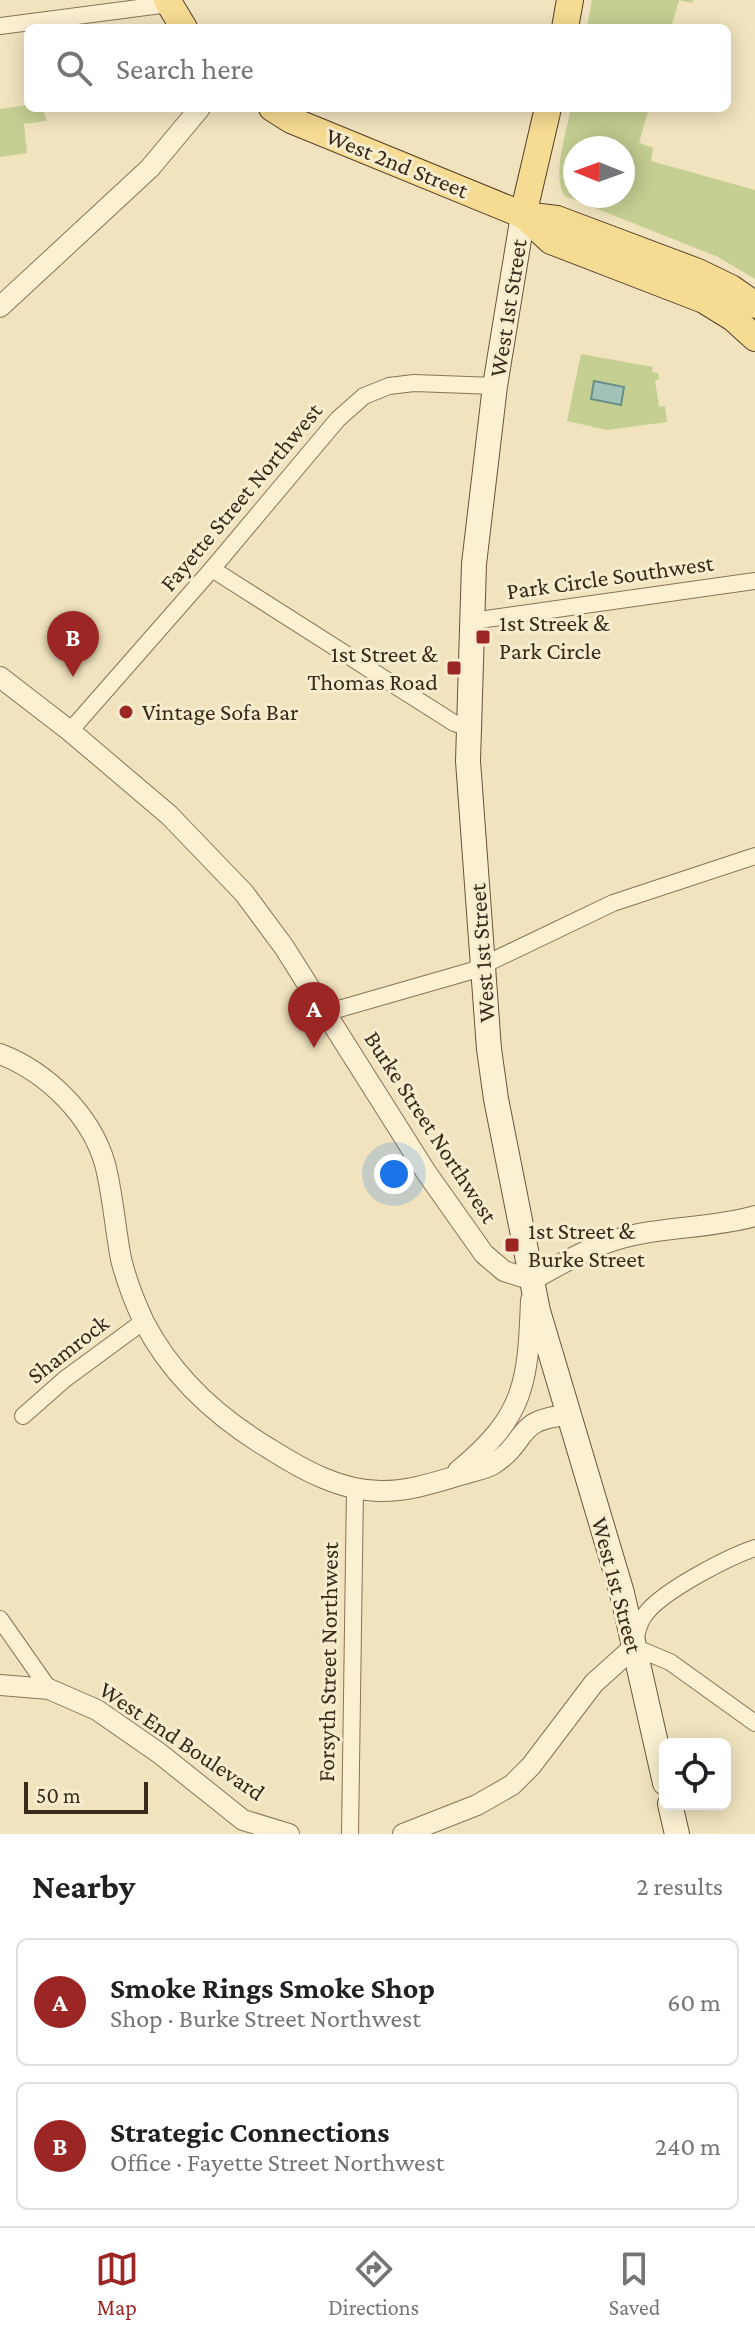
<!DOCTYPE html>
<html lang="en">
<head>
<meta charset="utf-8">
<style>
	body { margin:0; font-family:"Crimson Pro",serif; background:#f6f6f6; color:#202124 }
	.controls { position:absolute; right:24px; bottom:24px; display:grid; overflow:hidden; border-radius:12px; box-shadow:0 4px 20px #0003 }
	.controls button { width:72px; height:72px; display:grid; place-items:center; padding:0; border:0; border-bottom:2px solid #e0e0e0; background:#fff; color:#202124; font:40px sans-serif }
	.compass { position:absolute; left:563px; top:136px; width:72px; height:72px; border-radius:50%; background:#fff; box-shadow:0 4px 20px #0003; rotate:271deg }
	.scale { position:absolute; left:24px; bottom:20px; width:124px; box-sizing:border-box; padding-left:8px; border:4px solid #382a1b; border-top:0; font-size:22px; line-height:28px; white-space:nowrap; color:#382a1b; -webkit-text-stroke:6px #f7edce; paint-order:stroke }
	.you { position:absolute; left:394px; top:1174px; width:28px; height:28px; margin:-20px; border:6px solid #fff; border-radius:50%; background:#1a73e8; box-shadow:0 0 0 12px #1a73e833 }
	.badge { display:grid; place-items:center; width:52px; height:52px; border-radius:50%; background:#9c2623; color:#fff; font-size:26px; font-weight:700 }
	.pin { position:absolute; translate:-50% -66px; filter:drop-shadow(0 2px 4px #0008) }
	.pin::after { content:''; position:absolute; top:42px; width:28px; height:24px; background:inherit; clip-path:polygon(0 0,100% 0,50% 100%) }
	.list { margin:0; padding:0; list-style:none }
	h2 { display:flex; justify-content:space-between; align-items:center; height:104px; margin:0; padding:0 32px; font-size:34px }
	h2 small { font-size:26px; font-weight:400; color:#757577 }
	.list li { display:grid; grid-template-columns:52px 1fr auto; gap:24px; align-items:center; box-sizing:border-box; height:128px; margin:0 16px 16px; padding:0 16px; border:2px solid #e0e0e0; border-radius:12px }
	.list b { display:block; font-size:30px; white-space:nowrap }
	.list p { margin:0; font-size:26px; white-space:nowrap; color:#757577 }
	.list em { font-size:26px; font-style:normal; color:#757577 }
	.icon { flex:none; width:44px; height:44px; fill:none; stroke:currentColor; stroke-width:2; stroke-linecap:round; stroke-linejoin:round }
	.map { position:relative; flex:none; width:755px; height:1834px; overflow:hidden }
	.search { position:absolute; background:#fff; box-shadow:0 4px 20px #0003; left:24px; right:24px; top:24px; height:88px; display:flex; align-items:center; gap:20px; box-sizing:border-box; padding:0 28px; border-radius:12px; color:#757577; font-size:30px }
	.sheet { height:392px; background:#fff }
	nav { display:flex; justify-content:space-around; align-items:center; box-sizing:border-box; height:112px; border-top:2px solid #e0e0e0; background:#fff; font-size:22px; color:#757577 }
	nav a { display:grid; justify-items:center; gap:4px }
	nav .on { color:#9c2623 }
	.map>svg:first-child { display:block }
	.green { fill:#c5cf92; fill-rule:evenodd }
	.water { fill:#a2c1b9; stroke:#699087; stroke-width:2 }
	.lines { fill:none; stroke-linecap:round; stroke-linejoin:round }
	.minor-casing { stroke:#897356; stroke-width:18 }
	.tertiary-casing { stroke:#897356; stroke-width:22 }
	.secondary-casing { stroke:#6b5439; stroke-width:26 }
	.primary-casing { stroke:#57412b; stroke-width:28 }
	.minor { stroke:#fbf0d2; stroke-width:16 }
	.tertiary { stroke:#fbf0d2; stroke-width:20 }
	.secondary { stroke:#fbf0d2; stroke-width:24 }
	.primary { stroke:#f6db93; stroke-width:26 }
	.poi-dot { fill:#9c2623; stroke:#f7edce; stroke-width:3 }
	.labels { text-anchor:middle; stroke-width:6; stroke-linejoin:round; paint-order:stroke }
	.street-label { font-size:24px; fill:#382a1b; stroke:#f7edce }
	.poi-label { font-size:24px; fill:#382a1b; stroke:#f7edce; text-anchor:start }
</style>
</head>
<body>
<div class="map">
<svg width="755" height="1834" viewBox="0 0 755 1834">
	<rect width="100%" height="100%" fill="#f0e3be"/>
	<g class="green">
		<path d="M592,0h102l-3,3 -12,-3 -8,28h-84z"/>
		<path d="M28,105v3h14l5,13 -23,3 3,29 -27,4v-48z"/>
		<path d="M571,108h78l-10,35 14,5 -2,13 104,29v89l-37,-22 -153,-61c-14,-18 2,-66 6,-88zM575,148h48v48h-48z"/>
		<path d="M581,354l72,13 -1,5 6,1 1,6 -4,1 4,27 6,-1 2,16 -60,8 -40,-9z"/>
	</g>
	<path class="water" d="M594,381l30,6 -3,18 -30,-6z"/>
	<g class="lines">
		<defs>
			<g id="minor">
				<path d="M0,26l169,-22"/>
				<path d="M212,569l242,154 14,4"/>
				<path d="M472,621l283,-40"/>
				<path d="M70,731l142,-162 126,-150 26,-23 25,-10 25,-3 81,3"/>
				<path d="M325,1013l146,-42 142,-68 142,-47"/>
				<path d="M23,1416l42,-37 79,-58"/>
				<path d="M755,1548c-27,9 -90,42 -108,64 -9,10 -10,22 -13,35l36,15 85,61"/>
				<path d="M0,1619l49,70"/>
				<path d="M350,1834l5,-344"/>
			</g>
			<g id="tertiary">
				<path d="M0,307l150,-139 50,-60"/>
				<path d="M0,677l70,54 99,84 75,78 40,54 142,225 58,82 20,17 28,9"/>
				<path d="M0,1054c47,18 91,61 105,110 8,31 10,64 16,95 5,20 14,44 23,63 28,54 74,96 126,127 33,21 71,42 111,42 30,0 55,-9 83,-17 9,-3 20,-5 28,-9 38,-24 21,-46 77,-50"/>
				<path d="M532,1280c27,-15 54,-31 83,-40 45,-14 94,-11 140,-24"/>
				<path d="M458,1471c67,-55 70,-88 73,-171"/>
				<path d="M0,1685l49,4 48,21 62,43 84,67 46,14"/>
				<path d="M403,1834l74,-29 35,-20 19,-19 63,-83 40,-36"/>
			</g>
			<g id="secondary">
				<path d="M523,215l-28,171 -21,178 -6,197 21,288 7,50 42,212 84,282 43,190"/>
				<path d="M670,1804l7,30"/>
			</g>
			<g id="primary">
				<path d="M167,0l17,28"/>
				<path d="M565,28l5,-28"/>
				<path d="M272,108l19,12 232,95 34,4 141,53 33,16 24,17"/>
				<path d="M523,215l28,26 153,59 29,18 22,20"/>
				<path d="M523,215l25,-107"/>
			</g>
		</defs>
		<use href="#minor" class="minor-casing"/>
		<use href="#tertiary" class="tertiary-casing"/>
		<use href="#secondary" class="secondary-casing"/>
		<use href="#primary" class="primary-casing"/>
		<use href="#minor" class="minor"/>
		<use href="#tertiary" class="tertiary"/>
		<use href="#secondary" class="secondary"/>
		<use href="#primary" class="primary"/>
	</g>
	<g class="poi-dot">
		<rect x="475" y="629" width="16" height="16" rx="4"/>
		<rect x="446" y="660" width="16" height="16" rx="4"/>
		<circle cx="126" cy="712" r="8"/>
		<rect x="504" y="1237" width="16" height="16" rx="4"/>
	</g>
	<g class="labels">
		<g class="street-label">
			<text transform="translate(397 163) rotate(22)" y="8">West 2nd Street</text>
			<text transform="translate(508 308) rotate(-81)" y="8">West 1st Street</text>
			<text transform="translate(241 497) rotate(-50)" y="8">Fayette Street Northwest</text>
			<text transform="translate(610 577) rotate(-8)" y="8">Park Circle Southwest</text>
			<text transform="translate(482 953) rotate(-94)" y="8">West 1st Street</text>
			<text transform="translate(431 1127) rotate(57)" y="8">Burke Street Northwest</text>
			<text transform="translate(68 1349) rotate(-38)" y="8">Shamrock</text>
			<text transform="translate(617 1585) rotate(75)" y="8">West 1st Street</text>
			<text transform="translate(328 1662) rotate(-89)" y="8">Forsyth Street Northwest</text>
			<text transform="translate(182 1741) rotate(34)" y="8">West End Boulevard</text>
		</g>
		<g class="poi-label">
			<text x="499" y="631">1st Streek &amp;<tspan x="499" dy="28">Park Circle</tspan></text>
			<text x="438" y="662" text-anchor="end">1st Street &amp;<tspan x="438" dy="28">Thomas Road</tspan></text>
			<text x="142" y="720">Vintage Sofa Bar</text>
			<text x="528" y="1239">1st Street &amp;<tspan x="528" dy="28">Burke Street</tspan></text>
		</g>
	</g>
</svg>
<div class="controls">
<button><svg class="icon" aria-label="locate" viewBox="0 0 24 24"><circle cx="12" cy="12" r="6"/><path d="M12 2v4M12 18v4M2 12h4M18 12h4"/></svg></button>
</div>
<svg class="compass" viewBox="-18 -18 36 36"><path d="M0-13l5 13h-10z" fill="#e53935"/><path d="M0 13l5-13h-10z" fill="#757577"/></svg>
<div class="scale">50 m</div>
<div class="you"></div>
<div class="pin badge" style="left:314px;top:1048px">A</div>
<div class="pin badge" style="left:73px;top:677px">B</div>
<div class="search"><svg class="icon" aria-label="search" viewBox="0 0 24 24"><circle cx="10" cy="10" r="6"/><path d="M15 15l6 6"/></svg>Search here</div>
</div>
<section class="sheet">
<h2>Nearby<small>2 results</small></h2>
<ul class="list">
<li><span class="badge">A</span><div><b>Smoke Rings Smoke Shop</b><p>Shop · Burke Street Northwest</p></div><em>60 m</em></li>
<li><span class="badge">B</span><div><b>Strategic Connections</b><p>Office · Fayette Street Northwest</p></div><em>240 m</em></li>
</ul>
</section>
<nav>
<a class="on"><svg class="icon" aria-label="map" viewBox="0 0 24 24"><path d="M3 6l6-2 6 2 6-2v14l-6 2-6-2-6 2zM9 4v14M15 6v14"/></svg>Map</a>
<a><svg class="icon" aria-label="directions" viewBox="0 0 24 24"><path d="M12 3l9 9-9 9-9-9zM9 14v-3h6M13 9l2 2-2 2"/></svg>Directions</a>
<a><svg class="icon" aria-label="saved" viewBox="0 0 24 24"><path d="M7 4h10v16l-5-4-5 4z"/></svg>Saved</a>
</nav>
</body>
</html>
